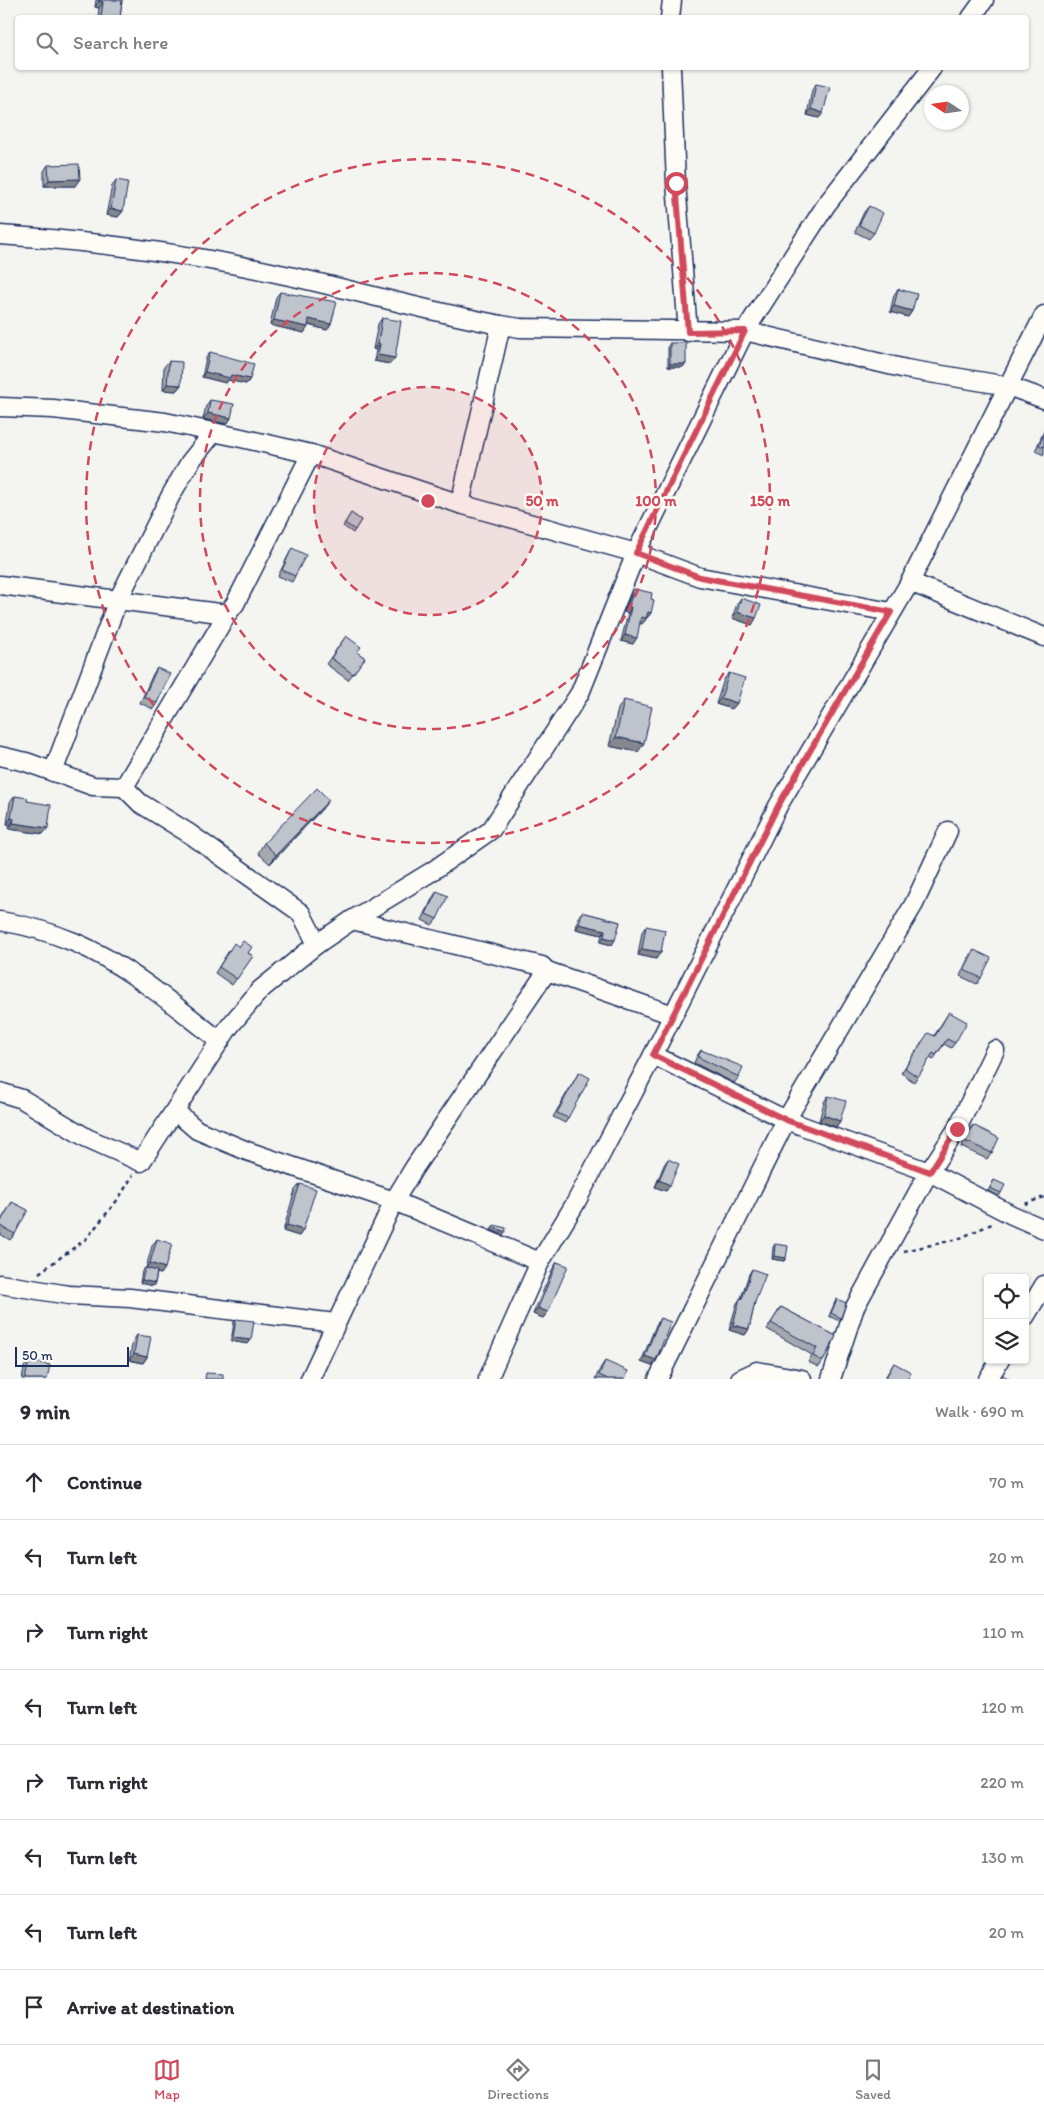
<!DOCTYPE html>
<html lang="en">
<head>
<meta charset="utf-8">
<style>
	body { margin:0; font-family:Itim,sans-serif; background:#f2f2f3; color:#2b2b33 }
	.controls { position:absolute; right:15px; bottom:15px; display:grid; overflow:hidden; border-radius:5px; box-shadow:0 1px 4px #0004 }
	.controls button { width:45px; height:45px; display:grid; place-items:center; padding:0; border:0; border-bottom:1px solid #e1e1e2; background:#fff; color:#2b2b33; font:25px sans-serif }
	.compass { position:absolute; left:924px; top:85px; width:45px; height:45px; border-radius:50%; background:#fff; box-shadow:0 1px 4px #0004; rotate:282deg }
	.scale { position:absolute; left:15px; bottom:12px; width:114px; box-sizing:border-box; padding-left:5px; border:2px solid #1b2f5e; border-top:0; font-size:14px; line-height:18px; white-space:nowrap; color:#1b2f5e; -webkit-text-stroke:4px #fdfcf7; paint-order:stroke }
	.stop { position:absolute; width:15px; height:15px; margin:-11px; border:4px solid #d1495b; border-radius:50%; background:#fff }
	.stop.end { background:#d1495b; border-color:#fff; box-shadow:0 1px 5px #0008 }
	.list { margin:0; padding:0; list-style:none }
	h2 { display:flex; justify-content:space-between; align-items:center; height:65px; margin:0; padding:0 20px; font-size:21px }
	h2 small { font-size:16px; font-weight:400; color:#7c7c81 }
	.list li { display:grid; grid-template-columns:32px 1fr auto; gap:15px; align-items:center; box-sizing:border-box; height:75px; padding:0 20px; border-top:1px solid #e1e1e2 }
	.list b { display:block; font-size:19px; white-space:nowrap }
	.list em { font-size:16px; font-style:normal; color:#7c7c81 }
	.icon { flex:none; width:28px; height:28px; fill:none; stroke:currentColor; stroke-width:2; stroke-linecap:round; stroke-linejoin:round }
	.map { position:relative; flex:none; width:1044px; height:1379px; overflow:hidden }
	.search { position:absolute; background:#fff; box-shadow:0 1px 4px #0004; left:15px; right:15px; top:15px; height:55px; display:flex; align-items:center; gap:12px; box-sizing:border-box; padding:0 18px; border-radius:5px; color:#7c7c81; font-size:19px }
	.sheet { height:665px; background:#fff }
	nav { display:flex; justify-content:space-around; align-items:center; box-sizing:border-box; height:70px; border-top:1px solid #e1e1e2; background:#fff; font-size:14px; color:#7c7c81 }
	nav a { display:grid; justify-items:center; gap:2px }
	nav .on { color:#d1495b }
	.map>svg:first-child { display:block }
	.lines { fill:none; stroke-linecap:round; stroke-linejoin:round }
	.minor-casing { stroke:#1b2f5e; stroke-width:21 }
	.path { stroke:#1b2f5e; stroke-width:2.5; stroke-dasharray:4 4; stroke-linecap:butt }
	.minor { stroke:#fdfcf7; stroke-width:18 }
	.wall { fill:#a4a8af; stroke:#1b2f5e }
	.shaded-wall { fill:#86888f; stroke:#1b2f5e }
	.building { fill:#bfc3cc; stroke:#1b2f5e }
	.route { stroke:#d1495b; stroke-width:6 }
	.ring { fill:none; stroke:#d1495b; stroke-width:2.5; stroke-dasharray:9 6 }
	.centre { fill:#d1495b; stroke:#fdfcf7; stroke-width:2.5 }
	.ring-label { font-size:15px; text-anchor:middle; font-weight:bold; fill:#d1495b; stroke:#fdfcf7; stroke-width:5; stroke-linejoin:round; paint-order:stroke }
</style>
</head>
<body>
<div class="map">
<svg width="1044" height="1379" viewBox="0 0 1044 1379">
	<rect width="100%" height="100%" fill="#f4f4f1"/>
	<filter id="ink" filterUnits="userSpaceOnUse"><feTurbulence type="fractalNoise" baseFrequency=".02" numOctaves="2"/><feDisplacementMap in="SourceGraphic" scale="10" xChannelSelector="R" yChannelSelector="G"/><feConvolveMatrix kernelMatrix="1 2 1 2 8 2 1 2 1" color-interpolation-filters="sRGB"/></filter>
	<g filter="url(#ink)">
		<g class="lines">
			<defs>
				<g id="minor">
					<path d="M670,18l2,-18"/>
					<path d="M971,18l13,-18"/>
					<path d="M671,68l5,115 12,149"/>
					<path d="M0,235c90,6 183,18 271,37 77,16 153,39 230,53l19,3 225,3 161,38 102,17 -98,196 -132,224 -125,249 -78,149 -35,58 -52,117"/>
					<path d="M1044,315l-36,71 36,13"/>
					<path d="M0,407l53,2 112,13 72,15 74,17 149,50 176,49 64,24 191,35"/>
					<path d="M460,504l41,-179"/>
					<path d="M910,582l134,55"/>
					<path d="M0,585l227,29 8,-10 76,-150"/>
					<path d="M0,756l26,6 67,24 31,1 103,-173"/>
					<path d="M53,772l65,-172 53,-105 19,-33 24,-30"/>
					<path d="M124,787l16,16 50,31 111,79 16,31"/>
					<path d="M0,921c25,4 50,11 74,21 52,22 101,64 146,99"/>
					<path d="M547,971l126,44"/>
					<path d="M653,1055l133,65 143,52 83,43 32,14"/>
					<path d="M0,1092l22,7 65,39 54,24 88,-135 31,-37 57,-46 35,-24 79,-48 60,-42 89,-137 56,-140 109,-222 81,-126 106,-137"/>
					<path d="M175,1111l22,19 50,21 147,50 146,61"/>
					<path d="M0,1284l69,11 61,3 205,25"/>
					<path d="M1025,1317l19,-32"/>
					<path d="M310,1379l84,-178 20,-33 133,-197 -5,-5 -190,-46"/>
					<path d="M658,1379l128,-259 128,-216 34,-73"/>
					<path d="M740,1379l17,-8 45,8"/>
					<path d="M831,1379l24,-72 74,-135 28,-43 38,-79"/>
					<path d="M988,1379l12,-19"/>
				</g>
			</defs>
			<use href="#minor" class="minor-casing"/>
			<g class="path">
				<path d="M1025,1204l19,-7"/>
				<path d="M904,1251l54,-12 36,-16"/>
				<path d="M39,1273l47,-34 33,-41 14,-23"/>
			</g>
			<use href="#minor" class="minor"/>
		</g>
		<g class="wall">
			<path d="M96,0h26l-2,18h-22l1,-10 -4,-1z"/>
			<path d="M816,84l7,29 -4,5 -12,-3 5,-25z"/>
			<path d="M48,165l27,21h-31v-15z"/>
			<path d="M116,180l7,31 -5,6 -12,-2 6,-29z"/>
			<path d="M869,206l5,27 -5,6 -14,-7 9,-20z"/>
			<path d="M898,289l14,22 -4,6 -18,-5 4,-17z"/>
			<path d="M280,292l47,38 -19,-5 -4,8 -34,-8 6,-28z"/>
			<path d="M382,318l8,46 -16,-3 2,-11 -3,-1 5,-25z"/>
			<path d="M670,343l16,21 -3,3h-15v-21z"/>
			<path d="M210,352l40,27 -4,5 -18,-4 -2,3 -24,-6 4,-19z"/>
			<path d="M169,361l12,24 -5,6 -13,-1 1,-23z"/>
			<path d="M210,400l21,18 -4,6 -24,-5 3,-13z"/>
			<path d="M1044,431v24l-9,-4z"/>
			<path d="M351,513l10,7 -8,13 -10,-7z"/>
			<path d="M292,548l3,28 -3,6 -14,-6z"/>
			<path d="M635,589l16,10v14l-9,11 -2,-1 -7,21 -12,-3 7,-28 -4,-1 7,-17z"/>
			<path d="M741,598l15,20 -4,7 -20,-7 5,-14z"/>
			<path d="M346,636l11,16 8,6 -17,22 -22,-16z"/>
			<path d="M157,668v35l-4,6 -13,-6 13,-29z"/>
			<path d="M729,673l8,30 -5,6 -16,-5 8,-25z"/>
			<path d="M624,700l14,52 -29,-6 9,-37z"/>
			<path d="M15,796l12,5 16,33 -34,-5 1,-4 -3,-1 3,-22z"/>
			<path d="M322,809l-52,55 -12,-11 6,-10z"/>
			<path d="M437,891v28l-5,6 -10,-5 11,-23z"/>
			<path d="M582,912l38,10 -8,23 -12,-3 2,-7 -26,-6 2,-12z"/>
			<path d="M646,926l10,33 -18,-4 4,-23z"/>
			<path d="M230,949l18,4 5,3 -21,29 -17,-12z"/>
			<path d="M974,950l7,28 -4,6 -17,-8 9,-20z"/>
			<path d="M949,1012l6,31 -4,5 -7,-4 -11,16 -3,-2 -16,24 -13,-9 24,-35 9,-2z"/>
			<path d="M701,1050l38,27 -5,6 -40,-20 3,-7z"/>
			<path d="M579,1072l-11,46 -3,5 -12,-6z"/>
			<path d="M828,1096l12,25 -4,6 -17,-6 5,-19z"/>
			<path d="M973,1125l19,28 -5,6 -26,-12 7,-16z"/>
			<path d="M668,1159l2,26 -4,6 -11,-4 9,-22z"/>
			<path d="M994,1180l7,13 -2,3 -11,-5z"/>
			<path d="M300,1184l3,46 -4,6 -16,-5 12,-41z"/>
			<path d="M12,1202l3,32 -5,6 -10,-6v-12z"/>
			<path d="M157,1239l8,29 -4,6 -4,-1 -2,10 -2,3 -13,-3 2,-12 3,-3h1l6,-22z"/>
			<path d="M775,1244l11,14 -2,3 -12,-2 1,-12z"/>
			<path d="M557,1262l-9,50 -5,6 -10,-4 20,-46z"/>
			<path d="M752,1269l3,33 -6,27 -4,6 -16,-5 8,-27 4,-5 8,-24z"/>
			<path d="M837,1299l4,19 -2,3 -10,-5 6,-14z"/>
			<path d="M781,1307l55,29 -13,25 -4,6 -11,-5 4,-7 -45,-26z"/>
			<path d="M660,1318l-8,48 -11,-4 15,-37z"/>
			<path d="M236,1319l12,25 -17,-3 3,-19z"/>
			<path d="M137,1335l10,22 -4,6 -14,-3 4,-19z"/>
			<path d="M29,1361l18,18h-25l2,-12z"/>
			<path d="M605,1361l20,18h-30l6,-12z"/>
			<path d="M894,1363l13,16h-23z"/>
		</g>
		<g class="shaded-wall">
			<path d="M99,1l4,1 -4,6 -4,-1z"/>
			<path d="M811,109l12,4 -4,5 -12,-3z"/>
			<path d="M80,179l-5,7h-31l5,-6z"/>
			<path d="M111,209l12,2 -5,6 -12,-2z"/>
			<path d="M894,306l18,5 -4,6 -18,-5z"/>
			<path d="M309,319l22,5 -4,6 -21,-6z"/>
			<path d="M274,320l34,7 -4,6 -34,-8z"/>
			<path d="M378,343l2,1 -4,6 -3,-1z"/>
			<path d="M378,355l17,3 -5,6 -16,-3z"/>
			<path d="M670,364h16l-3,3h-15z"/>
			<path d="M205,372l26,3 19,4 -4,5 -18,-4 -2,3 -24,-6z"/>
			<path d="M167,384l14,1 -5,6 -13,-1z"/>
			<path d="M208,413l23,5 -4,6 -24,-5z"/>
			<path d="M628,606l3,1 -3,6 -4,-1z"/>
			<path d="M648,612l3,1 -9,11 -5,-1 4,-6z"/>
			<path d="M737,612l19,6 -4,7 -20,-7z"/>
			<path d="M625,635l12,3 -4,6 -12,-3z"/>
			<path d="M721,698l16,5 -5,6 -16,-5z"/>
			<path d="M616,737l28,6 -6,9 -29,-6z"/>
			<path d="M329,800l-7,9 -52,55 6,-9z"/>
			<path d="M11,818l3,1 -4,6 -3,-1z"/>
			<path d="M13,823l35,5 -5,6 -34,-5z"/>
			<path d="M579,924l26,6 -3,5 -26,-6z"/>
			<path d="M604,937l11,3 -3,5 -12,-3z"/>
			<path d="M642,949l19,3 -5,7 -18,-4z"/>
			<path d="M824,1115l16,6 -4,6 -17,-6z"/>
			<path d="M659,1180l11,5 -4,6 -11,-4z"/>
			<path d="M287,1225l16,5 -4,6 -16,-5z"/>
			<path d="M493,1227l12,5 -2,3 -12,-5z"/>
			<path d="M774,1256l12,2 -2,3 -12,-2z"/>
			<path d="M150,1263l15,5 -4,6 -16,-5z"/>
			<path d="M142,1280l13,3 -2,3 -13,-3z"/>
			<path d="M538,1308l10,4 -5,6 -10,-4z"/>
			<path d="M733,1325l16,4 -4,6 -16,-5z"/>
			<path d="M233,1338l18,2 -3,4 -17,-3z"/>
			<path d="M134,1354l13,3 -4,6 -14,-3z"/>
			<path d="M645,1356l11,4 -4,6 -11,-4z"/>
		</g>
		<g class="building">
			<path d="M99,0h23l-2,18h-19l2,-16 -4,-1z"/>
			<path d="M816,84l14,3 -7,26 -12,-4z"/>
			<path d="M79,164l1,15 -31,1 -1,-15z"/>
			<path d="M116,180l12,2 -5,29 -12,-2z"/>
			<path d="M869,206l14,7 -9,20 -15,-8z"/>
			<path d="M898,289l19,5 -5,17 -18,-5z"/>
			<path d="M280,292l57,10 -6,22 -22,-5 -1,8 -34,-7z"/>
			<path d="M382,318l19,3 -6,37 -17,-3 2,-11 -2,-1z"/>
			<rect x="670" y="343" width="16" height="21"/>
			<path d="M210,352l44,12 -4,15 -19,-4 -1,3 -25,-6z"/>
			<path d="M169,361l13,1 -1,23 -14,-1z"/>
			<path d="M210,400l24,4 -3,14 -23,-5z"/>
			<path d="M1044,434v13l-5,-2z"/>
			<path d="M351,513l10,7 -6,10 -10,-7z"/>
			<path d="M292,548l14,7 -11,21 -13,-6z"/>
			<path d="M635,589l17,4 -1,6 3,1 -3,13 -3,-1 -2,6 -5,-1 -4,21 -12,-3 6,-28 -3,-1z"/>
			<path d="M741,598l20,7 -5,13 -19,-6z"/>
			<path d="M346,636l15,11 -4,5 8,6 -12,16 -22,-16z"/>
			<path d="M157,668l13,6 -13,29 -13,-6z"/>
			<path d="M729,673l16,5 -8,25 -16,-5z"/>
			<path d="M624,700l28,7 -8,36 -28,-6z"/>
			<path d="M317,788l12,12 -53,55 -12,-12z"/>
			<path d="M15,796l13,2 -1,3 24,4 -3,23 -35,-5 1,-4 -3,-1z"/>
			<path d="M437,891l11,5 -11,23 -11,-5z"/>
			<path d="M582,912l38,10 -5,18 -11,-3 1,-7 -26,-6z"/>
			<path d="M646,926l19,4 -4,22 -19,-3z"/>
			<path d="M243,941l9,6 -4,6 5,3 -16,23 -18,-12 15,-24 5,4z"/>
			<path d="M974,950l17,8 -10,20 -17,-8z"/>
			<path d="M949,1012l18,10 -12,21 -8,-4 -11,16 -3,-2 -15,24 -13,-9 23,-35 7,3z"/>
			<path d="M701,1050l42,17 -4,10 -41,-20z"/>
			<path d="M579,1072l11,6 -22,40 -11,-5z"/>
			<path d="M828,1096l18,5 -6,20 -16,-6z"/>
			<path d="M973,1125l26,13 -7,15 -27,-12z"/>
			<path d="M668,1159l11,5 -9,21 -11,-5z"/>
			<path d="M994,1180l11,5 -4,8 -11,-5z"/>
			<path d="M300,1184l16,5 -13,41 -16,-5z"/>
			<path d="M12,1202l16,8 -13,24 -15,-8v-3z"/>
			<path d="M494,1225l12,3 -1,4 -12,-5z"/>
			<path d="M157,1239l15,5 -7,24 -15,-5z"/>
			<path d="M775,1244l13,2 -2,12 -12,-2z"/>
			<path d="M557,1262l11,4 -20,46 -10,-4z"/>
			<path d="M145,1268l12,3 -2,12 -13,-3z"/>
			<path d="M752,1269l14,5 -11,28 -6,27 -16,-4 7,-27 2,1z"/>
			<path d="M837,1299l9,4 -5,15 -10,-5z"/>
			<path d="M781,1307l55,29 -13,25 -10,-5 4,-8 -46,-25z"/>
			<path d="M660,1318l11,4 -15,38 -11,-4z"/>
			<path d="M236,1319l18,2 -3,19 -18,-2z"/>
			<path d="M137,1335l14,2 -4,20 -13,-3z"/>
			<path d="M29,1361l21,4 -3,14h-22z"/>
			<path d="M605,1361l23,10 -3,8h-17l-9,-4z"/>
			<path d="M894,1363l17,9 -4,7h-22z"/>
			<path d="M206,1373l17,1v5h-18z"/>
			<path d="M1003,1375l6,4h-10z"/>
		</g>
	</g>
	<g class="lines" filter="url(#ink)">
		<path class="route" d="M676,183l12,149 57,-1 -109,222 64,24 191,35 -113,194 -125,249 133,65 144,52 27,-43"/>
	</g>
	<circle cx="428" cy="501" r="114" fill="#d1495b" fill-opacity=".12"/>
	<g class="ring">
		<circle cx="428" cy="501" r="114"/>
		<circle cx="428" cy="501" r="228"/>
		<circle cx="428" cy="501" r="342"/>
	</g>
	<circle cx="428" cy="501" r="8" class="centre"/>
	<g class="ring-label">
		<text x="542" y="506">50 m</text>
		<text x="656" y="506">100 m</text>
		<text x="770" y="506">150 m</text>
	</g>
</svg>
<div class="controls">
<button><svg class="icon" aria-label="locate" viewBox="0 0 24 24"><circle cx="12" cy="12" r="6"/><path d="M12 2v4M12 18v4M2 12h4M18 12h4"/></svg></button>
<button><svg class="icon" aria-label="layers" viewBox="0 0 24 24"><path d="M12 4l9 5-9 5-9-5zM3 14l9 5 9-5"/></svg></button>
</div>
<svg class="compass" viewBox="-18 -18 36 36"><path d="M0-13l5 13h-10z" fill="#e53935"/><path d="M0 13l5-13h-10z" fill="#7c7c81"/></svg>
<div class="scale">50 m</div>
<div class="stop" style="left:676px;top:183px"></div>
<div class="stop end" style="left:957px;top:1129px"></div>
<div class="search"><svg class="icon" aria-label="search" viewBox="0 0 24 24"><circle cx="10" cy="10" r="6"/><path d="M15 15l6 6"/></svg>Search here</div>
</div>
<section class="sheet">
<h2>9 min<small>Walk · 690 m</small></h2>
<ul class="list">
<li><svg class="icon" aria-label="ahead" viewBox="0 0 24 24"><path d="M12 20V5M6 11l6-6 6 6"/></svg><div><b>Continue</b></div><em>70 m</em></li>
<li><svg class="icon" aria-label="left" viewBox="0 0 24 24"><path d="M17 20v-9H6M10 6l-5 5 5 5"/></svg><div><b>Turn left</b></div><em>20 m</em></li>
<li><svg class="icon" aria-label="right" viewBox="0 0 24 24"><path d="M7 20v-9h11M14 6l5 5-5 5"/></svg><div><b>Turn right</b></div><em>110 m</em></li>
<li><svg class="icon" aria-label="left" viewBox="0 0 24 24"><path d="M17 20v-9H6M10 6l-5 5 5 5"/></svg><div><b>Turn left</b></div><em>120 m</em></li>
<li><svg class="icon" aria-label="right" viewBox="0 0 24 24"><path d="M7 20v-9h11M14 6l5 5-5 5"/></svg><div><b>Turn right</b></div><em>220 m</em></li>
<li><svg class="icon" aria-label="left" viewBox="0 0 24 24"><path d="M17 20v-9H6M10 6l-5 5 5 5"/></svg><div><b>Turn left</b></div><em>130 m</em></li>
<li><svg class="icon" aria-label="left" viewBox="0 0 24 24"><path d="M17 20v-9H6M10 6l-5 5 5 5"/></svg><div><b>Turn left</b></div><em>20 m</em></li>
<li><svg class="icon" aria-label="arrive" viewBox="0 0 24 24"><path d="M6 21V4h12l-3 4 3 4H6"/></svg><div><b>Arrive at destination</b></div></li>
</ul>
</section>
<nav>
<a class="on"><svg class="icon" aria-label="map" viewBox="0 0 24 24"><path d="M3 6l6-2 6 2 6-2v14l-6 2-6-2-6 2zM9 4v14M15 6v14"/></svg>Map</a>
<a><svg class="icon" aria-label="directions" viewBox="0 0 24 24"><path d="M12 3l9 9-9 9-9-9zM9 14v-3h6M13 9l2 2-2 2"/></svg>Directions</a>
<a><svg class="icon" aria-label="saved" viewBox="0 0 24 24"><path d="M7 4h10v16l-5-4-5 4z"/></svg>Saved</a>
</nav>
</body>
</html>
